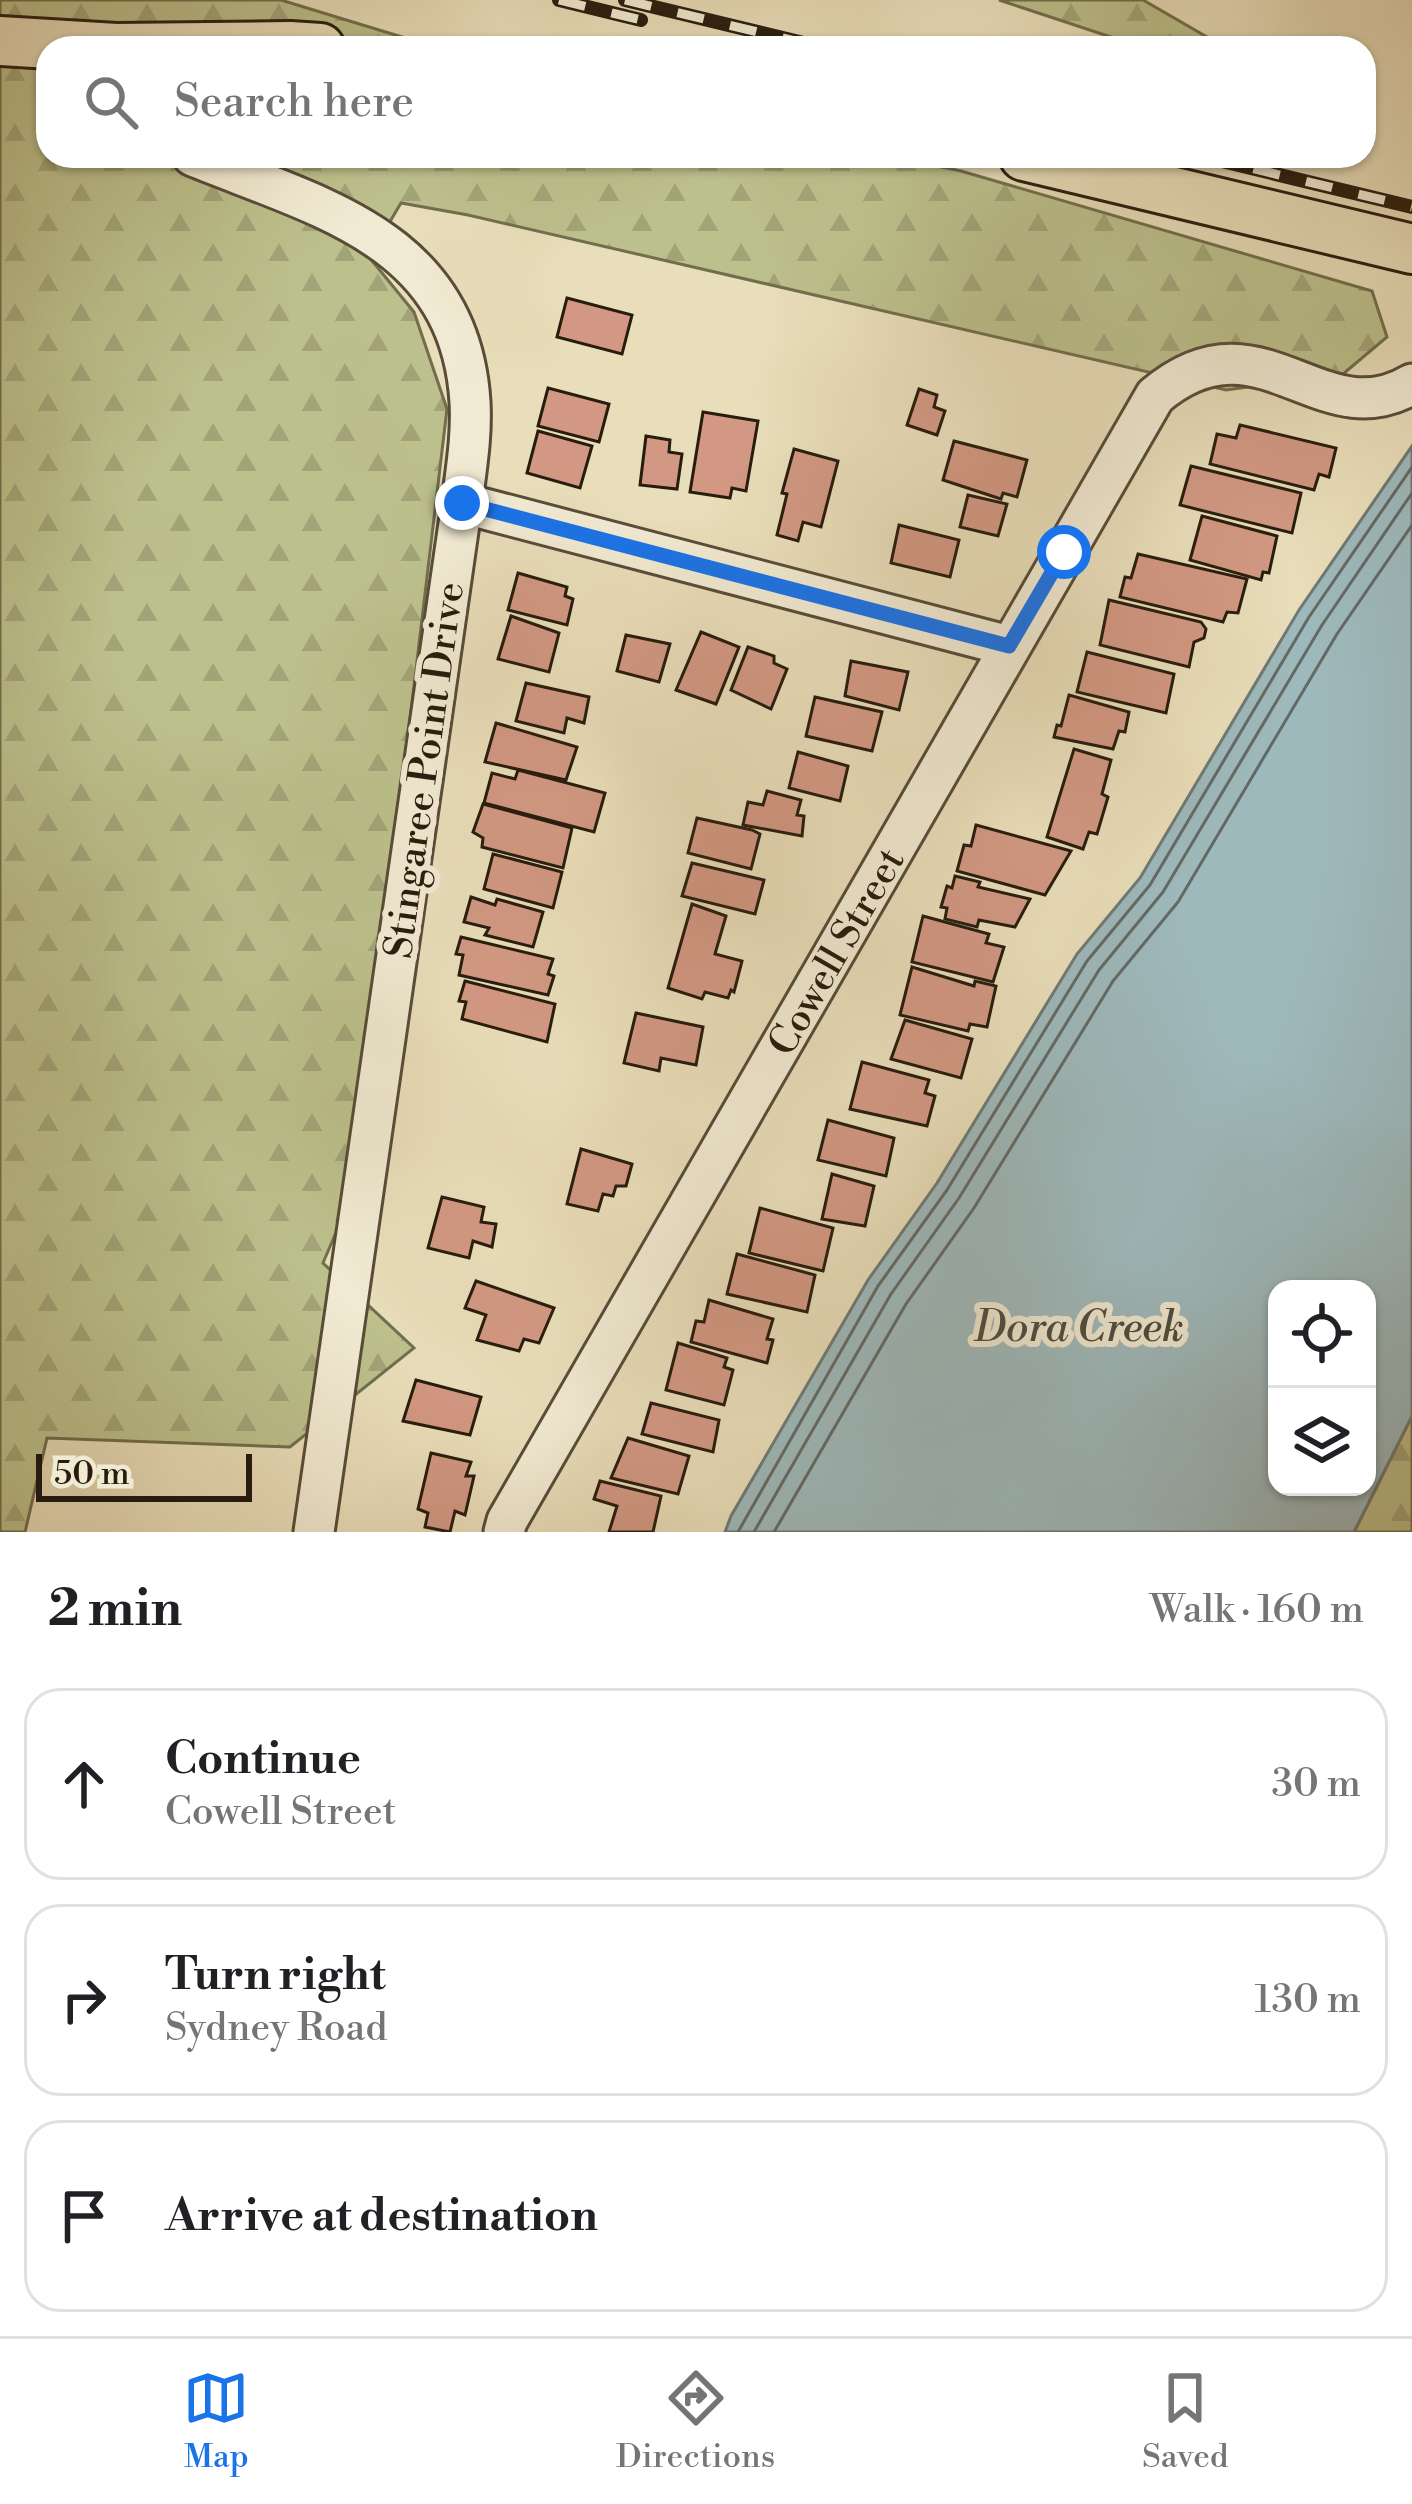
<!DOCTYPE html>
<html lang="en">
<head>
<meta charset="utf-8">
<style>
	body { margin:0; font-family:"Libre Bodoni",serif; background:#f6f6f6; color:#202124 }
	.controls { position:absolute; right:36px; bottom:36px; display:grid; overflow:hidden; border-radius:24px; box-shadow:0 3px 9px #0004 }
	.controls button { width:108px; height:108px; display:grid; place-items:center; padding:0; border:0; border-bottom:3px solid #e0e0e0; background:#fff; color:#202124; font:60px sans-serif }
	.scale { position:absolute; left:36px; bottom:30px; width:216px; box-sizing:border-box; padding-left:12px; border:6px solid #271c0e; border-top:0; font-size:33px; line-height:42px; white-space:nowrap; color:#271c0e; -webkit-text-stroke:9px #f1ead2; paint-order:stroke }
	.stop { position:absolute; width:36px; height:36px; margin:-27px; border:9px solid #1a73e8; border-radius:50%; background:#fff }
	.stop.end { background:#1a73e8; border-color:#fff; box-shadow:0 3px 12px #0008 }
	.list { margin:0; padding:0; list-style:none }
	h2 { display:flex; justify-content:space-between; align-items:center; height:156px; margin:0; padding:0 48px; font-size:51px }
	h2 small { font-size:39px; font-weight:400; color:#757577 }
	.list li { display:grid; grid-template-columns:78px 1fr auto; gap:36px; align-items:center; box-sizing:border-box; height:192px; margin:0 24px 24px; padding:0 24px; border:3px solid #e0e0e0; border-radius:36px }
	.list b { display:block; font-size:45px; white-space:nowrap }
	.list p { margin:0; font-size:39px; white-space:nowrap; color:#757577 }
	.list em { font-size:39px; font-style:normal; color:#757577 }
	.icon { flex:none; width:66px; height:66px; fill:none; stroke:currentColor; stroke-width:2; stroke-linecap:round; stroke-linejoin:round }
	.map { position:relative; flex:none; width:1412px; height:1532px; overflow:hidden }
	.search { position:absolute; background:#fff; box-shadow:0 3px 9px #0004; left:36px; right:36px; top:36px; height:132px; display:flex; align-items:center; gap:30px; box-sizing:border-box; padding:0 42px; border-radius:36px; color:#757577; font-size:45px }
	.sheet { height:804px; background:#fff }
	nav { display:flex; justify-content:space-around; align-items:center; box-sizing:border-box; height:168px; border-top:3px solid #e0e0e0; background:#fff; font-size:33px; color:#757577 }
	nav a { display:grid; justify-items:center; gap:6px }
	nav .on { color:#1a73e8 }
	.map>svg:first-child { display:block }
	.forest { fill:url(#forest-firs); stroke:#726e4d; stroke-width:3 }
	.water { fill:#9eb9bc; stroke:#6e7a76; stroke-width:3; fill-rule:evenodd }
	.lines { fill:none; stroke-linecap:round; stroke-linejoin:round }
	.shore { stroke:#626a65; stroke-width:3 }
	.building { fill:#d29883; stroke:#271c0e; stroke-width:3 }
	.minor-casing { stroke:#584c39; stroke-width:45 }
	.major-casing { stroke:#271c0e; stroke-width:54 }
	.minor { stroke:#f1ead2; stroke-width:39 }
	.major { stroke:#e9deba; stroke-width:48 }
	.rail-casing { stroke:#271c0e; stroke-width:14 }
	.rail { stroke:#f1ead2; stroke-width:9; stroke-dasharray:27; stroke-linecap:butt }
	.route { stroke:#1a73e8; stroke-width:15 }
	.labels { text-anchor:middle; stroke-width:12; stroke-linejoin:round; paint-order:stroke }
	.street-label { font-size:39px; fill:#271c0e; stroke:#f1ead2 }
	.water-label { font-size:42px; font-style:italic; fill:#4b4b42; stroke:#f1ead2 }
</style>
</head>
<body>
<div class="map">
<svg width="1412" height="1532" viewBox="0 0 1412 1532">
	<defs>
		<pattern id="forest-firs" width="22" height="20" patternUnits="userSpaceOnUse" patternTransform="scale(3)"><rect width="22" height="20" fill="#bcc08c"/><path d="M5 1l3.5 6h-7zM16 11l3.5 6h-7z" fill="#a2a478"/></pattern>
	</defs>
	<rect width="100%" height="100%" fill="#e9deba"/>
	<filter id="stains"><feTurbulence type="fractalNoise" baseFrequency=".00167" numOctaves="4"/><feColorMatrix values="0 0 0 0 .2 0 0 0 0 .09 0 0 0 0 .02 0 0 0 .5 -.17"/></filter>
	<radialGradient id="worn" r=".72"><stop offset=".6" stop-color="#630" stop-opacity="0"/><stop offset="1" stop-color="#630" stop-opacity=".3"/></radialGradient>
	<g class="forest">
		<path d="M0,0h281l157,48h-390v108h840l73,15 411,120 15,46 -44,37 -117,16 -758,-175 -67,-12 -32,54 45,55 33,97 -93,781 -31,73 91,85 -124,99 -243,-9 -22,94h-25z"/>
		<path d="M999,0h144l83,48h-82z"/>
		<path d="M1412,1416v116h-58z"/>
	</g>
	<path class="water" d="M1412,446v970l-58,116h-629l6,-16 137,-236 69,-97 140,-229 63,-76 159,-268zM1277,1289h90v198h-90z"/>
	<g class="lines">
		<g class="shore">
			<path d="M738,1532l140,-246 69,-96 140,-229 63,-76 159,-268 103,-150"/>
			<path d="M754,1532l137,-238 68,-96 140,-228 64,-78 159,-267 90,-132"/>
			<path d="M774,1532l132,-228 68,-96 139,-227 65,-79 159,-268 75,-109"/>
		</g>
	</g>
	<g class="building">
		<path d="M567,298l65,17 -10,39 -65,-17z"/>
		<path d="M548,388l61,16 -10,38 -61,-16z"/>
		<path d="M919,389l18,6 -3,12 11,4 -8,24 -30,-10z"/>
		<path d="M703,412l55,9 -12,70 -14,-3 -2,10 -40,-6z"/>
		<path d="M1240,425l96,23 -7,29 -10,-3 -5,16 -104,-26 7,-30 19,4z"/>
		<path d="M538,431l54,15 -12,42 -53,-15z"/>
		<path d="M646,436l24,4 -1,12 13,2 -5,35 -37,-4z"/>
		<path d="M954,441l73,19 -10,37 -14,-4 -2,6 -58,-19z"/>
		<path d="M794,449l44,12 -17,66 -18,-5 -5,19 -21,-6 10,-41 -5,-1z"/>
		<path d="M1191,466l110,27 -9,40 -112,-28z"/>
		<path d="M968,495l39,9 -9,32 -38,-9z"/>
		<path d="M1202,516l75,20 -8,37 -6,-1 -2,8 -71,-20z"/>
		<path d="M899,525l60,15 -9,37 -59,-14z"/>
		<path d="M1138,554l109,25 -9,34 -11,-1 -4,10 -103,-25 5,-20 6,1z"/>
		<path d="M518,573l49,14 -2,9 8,3 -6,26 -59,-15z"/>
		<path d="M1109,600l92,22 5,7 -2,9 -10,4 -5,25 -89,-22z"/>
		<path d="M511,616l48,17 -10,39 -51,-13z"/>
		<path d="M701,632l38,15 -23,57 -40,-14z"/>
		<path d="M626,635l44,9 -11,38 -42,-11z"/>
		<path d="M748,647l26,9v7l13,6 -16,40 -40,-19z"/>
		<path d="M1087,652l87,22 -8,39 -89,-21z"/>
		<path d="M851,661l57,11 -9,38 -54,-14z"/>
		<path d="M526,683l63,14 -5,26 -17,-5 -3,15 -48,-12z"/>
		<path d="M1069,695l60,17 -4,20 -6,-1 -6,18 -59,-12 3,-12 4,1z"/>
		<path d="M815,697l67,15 -10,39 -66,-15z"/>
		<path d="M496,723l81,24 -11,33 -81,-18z"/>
		<path d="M1074,749l37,11 -9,34 6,3 -11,37 -8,-2 -6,17 -36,-12z"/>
		<path d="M798,752l50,14 -8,35 -51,-13z"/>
		<path d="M518,770l87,23 -11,39 -110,-29 8,-30 23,6z"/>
		<path d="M767,791l34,9 -4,15 7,1 -2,20 -59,-11 5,-23 15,3z"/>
		<path d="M483,804l89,24 -9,40 -81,-21 1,-9 -10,-6z"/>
		<path d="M697,818l55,12 8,4 -9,35 -63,-16z"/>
		<path d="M976,825l95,26 -26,44 -88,-24 7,-26 7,1z"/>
		<path d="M493,854l69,18 -9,36 -69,-19z"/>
		<path d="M692,863l72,17 -9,34 -73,-18z"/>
		<path d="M955,876l25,6 -2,5 52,12 -15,28 -36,-7 -2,7 -32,-8 2,-11 -6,-1 6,-21 5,2z"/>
		<path d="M471,897l24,8 2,-6 46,13 -10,35 -48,-12 4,-7 -25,-6z"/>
		<path d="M692,904l34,12 -11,38 27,7 -8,31 -3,-2 -3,8 -23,-6 -3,7 -34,-11z"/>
		<path d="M923,916l66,18 -3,9 18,4 -11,35 -81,-20z"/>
		<path d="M461,937l92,22 -5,15 6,2 -6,19 -89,-20 4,-20 -7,-1z"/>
		<path d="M912,967l62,19 1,-5 21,5 -9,41 -17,-3 -2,7 -68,-16z"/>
		<path d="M465,981l90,23 -8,38 -85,-23 4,-17 -7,-1z"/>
		<path d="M636,1013l67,14 -7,38 -35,-7 -2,13 -35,-8z"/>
		<path d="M905,1020l67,19 -11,39 -70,-19z"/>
		<path d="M862,1062l67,18 -4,13 10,3 -8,30 -77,-17z"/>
		<path d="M828,1120l66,18 -8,38 -68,-16z"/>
		<path d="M581,1149l51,15 -6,22h-10l-3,10 -10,-2 -5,17 -31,-7z"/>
		<path d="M832,1174l42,12 -9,40 -43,-7z"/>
		<path d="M442,1197l42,10 -3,15 15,2 -4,23 -19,-6 -4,17 -41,-10z"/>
		<path d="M760,1208l73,20 -10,43 -74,-18z"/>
		<path d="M737,1254l78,21 -8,37 -80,-18z"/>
		<path d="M476,1281l78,27 -15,35 -15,-4 -5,12 -42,-11 9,-25 -21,-7z"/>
		<path d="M709,1300l64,19 -6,20 6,1 -6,23 -76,-21 5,-21 8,1z"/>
		<path d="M678,1343l49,15 -3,9 9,3 -9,35 -58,-15z"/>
		<path d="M416,1380l65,17 -11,38 -67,-14z"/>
		<path d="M651,1403l68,17 -6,32 -71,-18z"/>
		<path d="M628,1438l61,18 -11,38 -67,-16z"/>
		<path d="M431,1453l40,9 -5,14h8l-9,39 -10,-4 -5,21 -25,-5 3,-14 -10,-4z"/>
		<path d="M600,1481l61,15 -8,36h-44l8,-26 -23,-7z"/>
	</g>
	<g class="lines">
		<defs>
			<g id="minor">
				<path d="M193,156c125,51 267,82 277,246 2,34 -4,68 -8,101l-148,1029"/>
				<path d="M462,503l547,143"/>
				<path id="s1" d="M504,1532l3,-11 648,-1125c105,-89 165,43 257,-12"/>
			</g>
			<g id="major">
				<path d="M0,41l116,7 174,-2 30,2"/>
				<path d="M1024,156l388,93"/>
			</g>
		</defs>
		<use href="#minor" class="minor-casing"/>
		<use href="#major" class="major-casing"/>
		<use href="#minor" class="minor"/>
		<use href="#major" class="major"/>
		<defs>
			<g id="rail">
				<path d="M559,0l82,20"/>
				<path d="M625,0l199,48"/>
				<path d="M1201,156l211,51"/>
			</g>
		</defs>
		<use href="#rail" class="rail-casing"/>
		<use href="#rail" class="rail"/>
	</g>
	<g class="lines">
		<path class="route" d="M462,503l547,143 55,-94"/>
	</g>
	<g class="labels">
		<g class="street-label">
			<text transform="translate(423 770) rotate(-82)" y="14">Stingaree Point Drive</text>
			<text dy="14" stroke="none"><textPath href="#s1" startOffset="669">Cowell Street</textPath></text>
		</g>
		<g class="water-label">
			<text x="1079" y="1341">Dora Creek</text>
		</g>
	</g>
	<rect width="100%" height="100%" filter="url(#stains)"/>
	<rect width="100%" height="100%" fill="url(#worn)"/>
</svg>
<div class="controls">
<button><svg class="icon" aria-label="locate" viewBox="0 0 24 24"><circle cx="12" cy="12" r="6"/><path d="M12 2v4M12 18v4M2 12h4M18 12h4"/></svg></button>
<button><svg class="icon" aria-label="layers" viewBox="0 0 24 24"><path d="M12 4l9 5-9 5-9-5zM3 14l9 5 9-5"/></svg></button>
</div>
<div class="scale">50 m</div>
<div class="stop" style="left:1064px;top:552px"></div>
<div class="stop end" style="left:462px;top:503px"></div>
<div class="search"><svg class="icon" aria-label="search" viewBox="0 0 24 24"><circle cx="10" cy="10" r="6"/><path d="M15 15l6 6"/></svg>Search here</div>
</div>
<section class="sheet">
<h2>2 min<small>Walk · 160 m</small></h2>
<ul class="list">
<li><svg class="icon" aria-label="ahead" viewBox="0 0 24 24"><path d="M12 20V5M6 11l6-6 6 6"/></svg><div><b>Continue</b><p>Cowell Street</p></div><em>30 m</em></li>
<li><svg class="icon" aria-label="right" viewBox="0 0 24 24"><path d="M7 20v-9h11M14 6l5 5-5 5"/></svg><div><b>Turn right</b><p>Sydney Road</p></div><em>130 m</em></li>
<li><svg class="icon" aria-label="arrive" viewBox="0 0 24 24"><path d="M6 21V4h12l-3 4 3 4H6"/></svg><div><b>Arrive at destination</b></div></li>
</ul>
</section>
<nav>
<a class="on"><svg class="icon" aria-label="map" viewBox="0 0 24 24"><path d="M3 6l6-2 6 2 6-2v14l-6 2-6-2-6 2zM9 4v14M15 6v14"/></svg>Map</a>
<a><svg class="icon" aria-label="directions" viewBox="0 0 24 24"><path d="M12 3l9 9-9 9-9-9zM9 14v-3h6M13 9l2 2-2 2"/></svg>Directions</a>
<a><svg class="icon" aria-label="saved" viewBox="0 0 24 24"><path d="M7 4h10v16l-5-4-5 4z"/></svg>Saved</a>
</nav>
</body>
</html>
